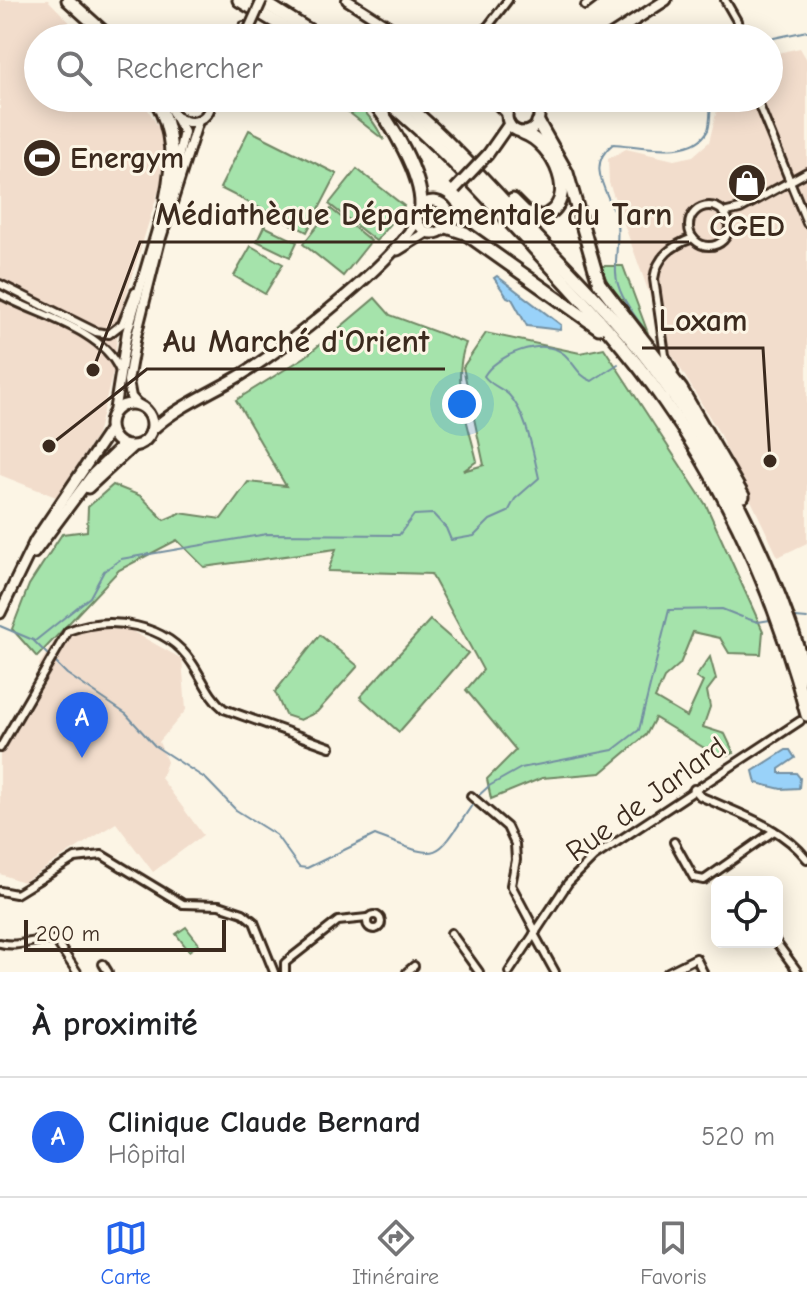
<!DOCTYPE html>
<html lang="fr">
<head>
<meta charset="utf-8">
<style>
	body { margin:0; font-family:"Comic Neue",sans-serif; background:#f6f6f6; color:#202124 }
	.controls { position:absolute; right:24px; bottom:24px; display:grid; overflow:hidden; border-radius:12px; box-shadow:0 4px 20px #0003 }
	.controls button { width:72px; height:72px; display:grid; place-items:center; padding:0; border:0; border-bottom:2px solid #e0e0e0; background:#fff; color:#202124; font:40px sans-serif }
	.scale { position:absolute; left:24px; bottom:20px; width:202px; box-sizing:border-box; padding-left:8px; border:4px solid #3b2a1e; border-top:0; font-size:22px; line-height:28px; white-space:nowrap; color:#3b2a1e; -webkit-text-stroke:6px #fcf5e5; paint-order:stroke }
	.you { position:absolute; left:462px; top:404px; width:28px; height:28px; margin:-20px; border:6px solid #fff; border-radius:50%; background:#1a73e8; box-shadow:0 0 0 12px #1a73e833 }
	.badge { display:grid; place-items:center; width:52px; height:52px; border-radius:50%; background:#2563eb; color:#fff; font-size:26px; font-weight:700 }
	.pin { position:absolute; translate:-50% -66px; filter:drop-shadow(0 2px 4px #0008) }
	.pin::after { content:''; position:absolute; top:42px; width:28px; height:24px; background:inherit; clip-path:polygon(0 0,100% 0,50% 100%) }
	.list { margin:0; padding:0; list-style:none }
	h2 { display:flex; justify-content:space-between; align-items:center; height:104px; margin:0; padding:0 32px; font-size:34px }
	h2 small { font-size:26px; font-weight:400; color:#757577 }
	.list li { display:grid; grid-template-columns:52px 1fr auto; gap:24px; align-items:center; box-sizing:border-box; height:120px; padding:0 32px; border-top:2px solid #e0e0e0 }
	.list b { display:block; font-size:30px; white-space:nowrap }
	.list p { margin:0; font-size:26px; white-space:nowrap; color:#757577 }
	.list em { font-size:26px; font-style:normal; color:#757577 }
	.icon { flex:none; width:44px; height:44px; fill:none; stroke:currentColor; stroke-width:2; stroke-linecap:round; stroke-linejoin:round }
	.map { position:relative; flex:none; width:807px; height:972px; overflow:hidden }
	.search { position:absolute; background:#fff; box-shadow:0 4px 20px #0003; left:24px; right:24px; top:24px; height:88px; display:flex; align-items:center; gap:20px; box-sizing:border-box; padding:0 28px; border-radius:44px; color:#757577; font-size:30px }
	.sheet { height:224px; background:#fff }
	nav { display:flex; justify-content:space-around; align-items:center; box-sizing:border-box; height:112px; border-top:2px solid #e0e0e0; background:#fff; font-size:22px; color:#757577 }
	nav a { display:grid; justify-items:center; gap:4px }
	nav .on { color:#2563eb }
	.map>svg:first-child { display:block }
	.built { fill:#f2ddcc }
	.green { fill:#a5e3ab; stroke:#708664; stroke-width:2 }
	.water { fill:#99d2f9; stroke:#738fa1; stroke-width:2 }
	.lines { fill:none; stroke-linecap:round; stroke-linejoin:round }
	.stream { stroke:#738fa1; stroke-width:2 }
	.street-casing { stroke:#3b2a1e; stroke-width:12 }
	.secondary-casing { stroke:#3b2a1e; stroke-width:14 }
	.primary-casing { stroke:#3b2a1e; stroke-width:15 }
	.highway-casing { stroke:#3b2a1e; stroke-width:17 }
	.street { stroke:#fcf5e5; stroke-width:6 }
	.secondary { stroke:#fcf5e5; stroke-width:8 }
	.primary { stroke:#fcf5e5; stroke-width:9 }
	.highway { stroke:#fcf5e5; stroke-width:11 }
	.secondary-bridge-casing { stroke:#3b2a1e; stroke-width:14; stroke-linecap:butt }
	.primary-bridge-casing { stroke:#3b2a1e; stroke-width:15; stroke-linecap:butt }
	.secondary-bridge { stroke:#fcf5e5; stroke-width:8 }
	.primary-bridge { stroke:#fcf5e5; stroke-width:9 }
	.labels { text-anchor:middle; stroke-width:6; stroke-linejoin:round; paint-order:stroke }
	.poi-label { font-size:30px; font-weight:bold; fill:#3b2a1e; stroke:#fcf5e5; text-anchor:start }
	.street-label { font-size:30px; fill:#3b2a1e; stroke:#fcf5e5 }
	.leader { fill:none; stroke:#3b2a1e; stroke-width:3 }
	.callout-dot { fill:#3b2a1e; stroke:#fcf5e5; stroke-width:3 }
	.callout-label { font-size:32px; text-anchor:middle; font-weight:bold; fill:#3b2a1e; stroke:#fcf5e5; stroke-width:6; stroke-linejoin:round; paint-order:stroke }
</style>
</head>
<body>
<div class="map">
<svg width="807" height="972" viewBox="0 0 807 972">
	<rect width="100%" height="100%" fill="#fcf5e5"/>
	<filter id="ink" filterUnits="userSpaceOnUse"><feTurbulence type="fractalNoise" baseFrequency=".0125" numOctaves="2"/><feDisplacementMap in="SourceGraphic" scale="16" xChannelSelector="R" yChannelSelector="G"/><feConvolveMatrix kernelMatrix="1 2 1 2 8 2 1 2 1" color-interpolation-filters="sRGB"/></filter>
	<g filter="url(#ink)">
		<g class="built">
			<path d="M0,0h48l37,38h-47v60h103l23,38 -3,47 -42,135 -5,50 -17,67 -41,62 -56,-22z"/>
			<path d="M800,48l7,12v483l-29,14 -60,-126 -47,-78 -62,-170 -1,-24 18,-10 48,11 19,-4 16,-14 11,-44h49v-43z"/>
			<path d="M64,627l66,3 52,29 4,51 -27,32 8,20 -6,16 42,57 -50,37 -37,-49 -93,59 -23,-8v-121l48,-82 -9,-6z"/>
		</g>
		<g class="green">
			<path d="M319,98c37,0 47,9 65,42l-52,-41 -5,5z"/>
			<path d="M249,130l88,44 -30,58 -87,-44z"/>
			<path d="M357,169l47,37 -28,35 -47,-37z"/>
			<path d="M331,209l40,32 -28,35 -40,-32z"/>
			<path d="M264,226l33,16 -7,15 -33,-16z"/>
			<path d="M251,246l32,18 -18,30 -31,-18z"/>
			<path d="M600,266h23l25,67 -39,-48z"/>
			<path d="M375,298l15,17 76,28c-15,38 2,80 11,118l-14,10 21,-6 -21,-98 23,-34 94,20 24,-5 102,157 57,126 -2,23 -32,-1 -9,-15 -27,-6 -13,32 -16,14 -9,20 32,19 16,-35 -7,-5 14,-20 6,22 -9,12 3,16 -7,20 22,7 9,19 -15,4 -64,-39 -9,17 -45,38 -59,5 -51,21 -4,-20 29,-29 -50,-60 17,-20 -52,-96 -103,-3 8,-22 -132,18 -27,-27 -58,30 -82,87 -25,-28 17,-44 33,-51 25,-3 1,-24 25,-22 28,11 23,24 16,-7 41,6 27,-37 38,4 -50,-86 69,-43z"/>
			<path d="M430,620l38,33 -69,79 -39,-35z"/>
			<path d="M320,635l38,31 -41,46 -17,8 -15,-5 -10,-23z"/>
			<path d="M186,927l13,17 -10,7 -13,-17z"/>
		</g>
		<g class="water">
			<path d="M497,276l64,49 -1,5 -33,-4 -15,-27 -5,-2 -13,-19z"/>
			<path d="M786,750h4l5,8 -16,11v4h17l4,5 -1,10 -18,1 -25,-6 -3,-12z"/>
		</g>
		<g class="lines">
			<g class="stream">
				<path d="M769,39l38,-8"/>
				<path d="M643,328c-11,-17 -26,-34 -27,-55 -1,-16 3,-33 1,-50 -4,-27 -35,-55 -4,-79 25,1 80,16 95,-14 3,-9 2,-23 3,-32"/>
				<path d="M745,618l13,4 12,-2"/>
				<path d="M796,618l11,1"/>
				<path d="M0,626l33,14 34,34 59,40 29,32 51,33 30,31 40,25 23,32 8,1 68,-33c66,25 58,29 99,-33"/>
				<path d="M35,641l55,-44 14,-26 17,-12 146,-25 132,1 15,-20 19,-1 13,14 5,12 23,-4 16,-16 18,-8 7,-13 24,-21c-6,-25 -12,-64 -30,-83 -8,-8 -18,-9 -25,-19 12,-21 59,-40 80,-22 11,10 14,22 28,27l26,-17"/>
				<path d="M477,797l12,-11 32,-18 92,-18 26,-20 30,-120 53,-1 20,8"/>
			</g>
			<defs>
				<g id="street">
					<path d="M725,0l12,21 3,17"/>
					<path d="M585,6l8,-6"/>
					<path d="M479,38l29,-38"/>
					<path d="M756,98l51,125"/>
					<circle cx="709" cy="226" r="20"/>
					<path d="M723,213l17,-4 67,-37"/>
					<path d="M0,284l96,48 13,2 13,-10 13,-32"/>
					<path d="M0,294c36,21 101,34 119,75"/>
					<path d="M674,372l-9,-17 -11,-76c3,-23 19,-34 39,-41"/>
					<path d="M0,748l68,-117c42,-16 98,-8 124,32 11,16 17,34 32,46l106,38"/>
					<path d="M694,789l6,7c37,17 81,30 107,63"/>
					<path d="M471,796l36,31 8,17 1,16 -5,25 25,47"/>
					<path d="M674,842l20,36 10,2 70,-49"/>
					<path d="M0,891l16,3 59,-36 27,-3 81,49 36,1 24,8 11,9 20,50"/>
					<circle cx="374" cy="922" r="7"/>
					<path d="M451,933l28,39"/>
					<path d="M534,934l21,38"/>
					<path d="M776,942l22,30"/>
					<path d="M0,943c20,6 37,-7 56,-2l21,31"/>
					<path d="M103,964l5,8"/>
					<path d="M285,972v-9l6,-5 47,-37 29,-3"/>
					<path d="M407,972l7,-6"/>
					<path d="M509,972l59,-89 26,-26 206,-136"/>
					<path d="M668,972l28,-14 7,14"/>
				</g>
				<g id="secondary">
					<path d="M347,0l60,38"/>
					<path d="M238,38l6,-11"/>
					<path d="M170,98l1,11 13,23 -11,48"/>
					<path d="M491,98l16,16"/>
					<path d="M506,98l14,2"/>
					<path d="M178,118c17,10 33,0 33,-20"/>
					<path d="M138,405l-7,-8 -3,-16 8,-45 23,-92 39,-123"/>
					<path d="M114,412l13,-80 40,-136"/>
				</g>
				<g id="primary">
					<path d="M607,38l59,-38"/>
					<circle cx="523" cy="116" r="16"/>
					<path d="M538,111l7,-13"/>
					<path d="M488,154l21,-30"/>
					<circle cx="433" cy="217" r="16"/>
					<path d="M398,250l29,-18"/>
					<circle cx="131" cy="425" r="21"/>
					<path d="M151,431c25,-24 60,-38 90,-56 43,-27 153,-112 176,-155"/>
					<path d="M88,488l44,-41"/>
					<path d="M34,553l59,-79 30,-29"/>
					<path d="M0,613l35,-72 75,-111"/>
				</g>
				<g id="highway">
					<path d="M68,0l42,38"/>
					<path d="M239,0l63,38"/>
					<path d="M260,0l61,38"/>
					<path d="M155,98c19,33 19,64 11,101"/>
					<path d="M370,98c21,24 52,76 51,108"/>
					<path d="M383,98c55,45 103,98 151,150 45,49 92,98 130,153 67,94 114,202 143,314"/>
					<path d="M399,98c50,42 93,90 137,138 39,41 80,82 114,127 71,95 123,200 157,314"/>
					<path d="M538,122l29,51 32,110 82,106 62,107"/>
					<path d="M513,200l12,12 17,5c40,-15 11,-74 -19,-84"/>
					<path d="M447,227l18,6 134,95"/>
				</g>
			</defs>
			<use href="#street" class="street-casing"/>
			<use href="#secondary" class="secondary-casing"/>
			<use href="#primary" class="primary-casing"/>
			<use href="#highway" class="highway-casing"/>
			<use href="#street" class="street"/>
			<use href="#secondary" class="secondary"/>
			<use href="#primary" class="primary"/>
			<use href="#highway" class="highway"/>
			<defs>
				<path id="secondary-bridge" d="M249,29l13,-29"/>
				<path id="primary-bridge" d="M455,189l33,-35"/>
			</defs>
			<use href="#secondary-bridge" class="secondary-bridge-casing"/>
			<use href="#primary-bridge" class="primary-bridge-casing"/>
			<use href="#secondary-bridge" class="secondary-bridge"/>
			<use href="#primary-bridge" class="primary-bridge"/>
		</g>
	</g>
	<defs>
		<symbol id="stadium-disc" viewBox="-11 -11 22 22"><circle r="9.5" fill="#3b2a1e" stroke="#fcf5e5"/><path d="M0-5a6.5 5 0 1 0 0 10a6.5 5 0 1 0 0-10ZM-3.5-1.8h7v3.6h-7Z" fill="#fff"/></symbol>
		<symbol id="shop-disc" viewBox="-11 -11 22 22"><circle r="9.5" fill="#3b2a1e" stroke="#fcf5e5"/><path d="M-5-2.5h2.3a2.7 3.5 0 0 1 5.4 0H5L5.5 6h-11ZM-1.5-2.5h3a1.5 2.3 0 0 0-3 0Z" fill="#fff"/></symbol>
	</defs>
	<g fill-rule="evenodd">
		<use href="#stadium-disc" x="20" y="136" width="44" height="44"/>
		<use href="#shop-disc" x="725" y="161" width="44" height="44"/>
	</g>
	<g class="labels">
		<g class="poi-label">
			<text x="70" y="168">Energym</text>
			<text x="747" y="236" text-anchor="middle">CGED</text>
		</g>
		<g class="street-label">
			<text transform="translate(646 799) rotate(-36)" y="10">Rue de Jarlard</text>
		</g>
	</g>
	<path class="leader" d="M93 370L140 242H689M770 461L763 348H642M49 446L147 369H445"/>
	<g class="callout-dot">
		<circle cx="93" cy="370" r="8"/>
		<circle cx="770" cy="461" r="8"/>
		<circle cx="49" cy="446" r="8"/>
	</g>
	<g class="callout-label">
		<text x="414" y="225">Médiathèque Départementale du Tarn</text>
		<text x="703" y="331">Loxam</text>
		<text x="296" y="352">Au Marché d'Orient</text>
	</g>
</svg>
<div class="controls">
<button><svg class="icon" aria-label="locate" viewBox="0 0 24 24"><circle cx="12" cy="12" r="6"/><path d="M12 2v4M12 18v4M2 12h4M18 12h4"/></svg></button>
</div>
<div class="scale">200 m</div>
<div class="you"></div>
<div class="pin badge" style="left:82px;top:758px">A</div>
<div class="search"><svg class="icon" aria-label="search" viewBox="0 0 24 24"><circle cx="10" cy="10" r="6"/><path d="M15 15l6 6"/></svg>Rechercher</div>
</div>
<section class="sheet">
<h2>À proximité<small></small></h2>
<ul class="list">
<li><span class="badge">A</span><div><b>Clinique Claude Bernard</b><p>Hôpital</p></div><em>520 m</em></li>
</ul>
</section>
<nav>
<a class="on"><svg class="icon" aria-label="map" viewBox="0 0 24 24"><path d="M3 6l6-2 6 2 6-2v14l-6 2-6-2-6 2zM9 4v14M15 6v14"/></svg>Carte</a>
<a><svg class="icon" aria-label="directions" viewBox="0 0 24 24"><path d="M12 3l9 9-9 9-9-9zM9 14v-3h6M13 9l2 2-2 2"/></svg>Itinéraire</a>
<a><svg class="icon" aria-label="saved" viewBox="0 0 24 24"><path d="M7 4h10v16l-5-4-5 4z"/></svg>Favoris</a>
</nav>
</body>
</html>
